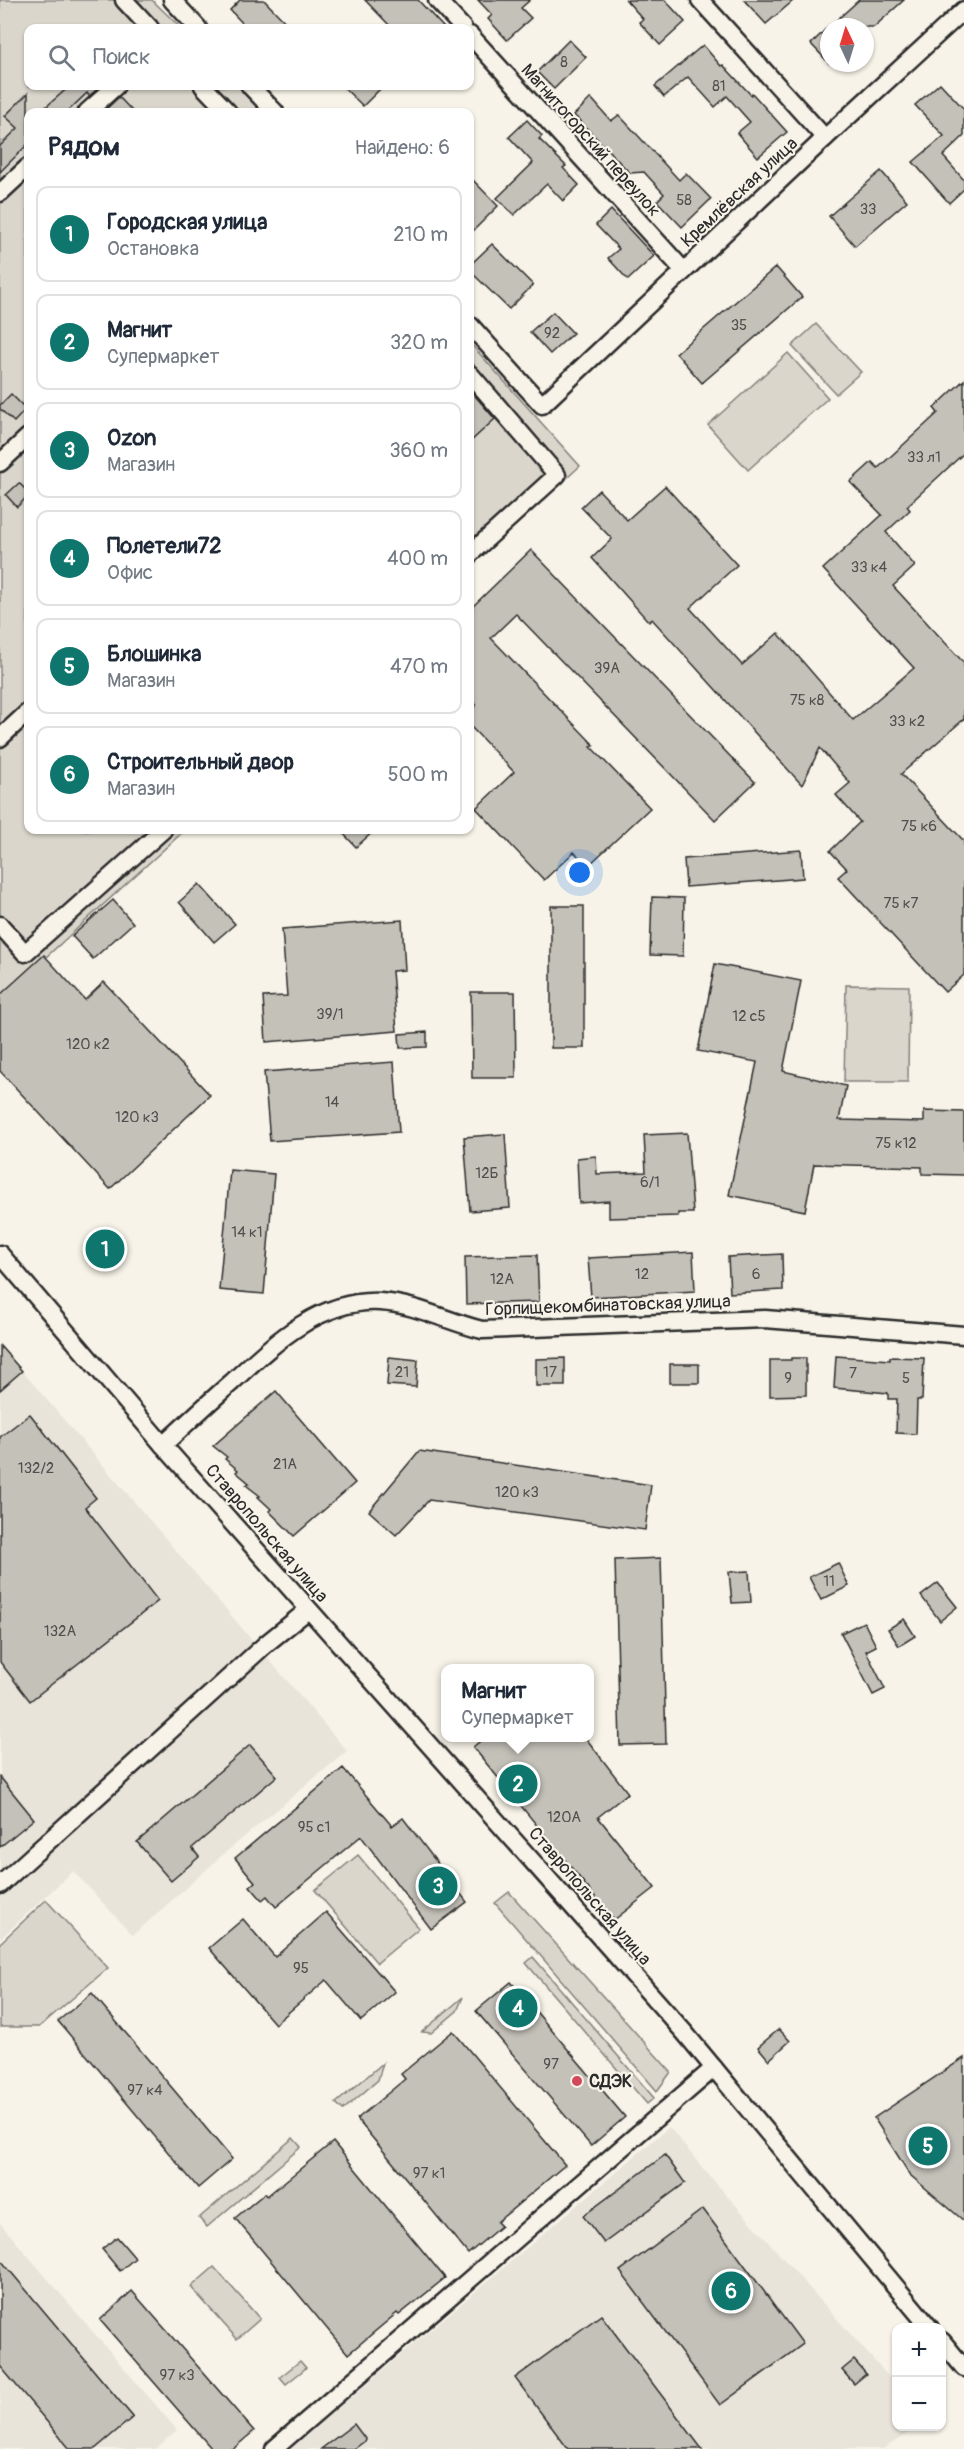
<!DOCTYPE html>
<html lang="ru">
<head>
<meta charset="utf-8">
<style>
	body { margin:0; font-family:Pangolin,sans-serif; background:#f6f6f7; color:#1f2937 }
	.controls { position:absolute; right:18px; bottom:18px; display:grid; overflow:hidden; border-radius:12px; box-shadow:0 2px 4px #0004 }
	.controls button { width:54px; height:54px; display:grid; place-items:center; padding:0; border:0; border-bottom:2px solid #e0e1e3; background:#fff; color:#1f2937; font:30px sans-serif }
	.compass { position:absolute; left:820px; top:18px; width:54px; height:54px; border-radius:50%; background:#fff; box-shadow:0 2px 4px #0004; rotate:356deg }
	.you { position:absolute; left:580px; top:873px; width:21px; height:21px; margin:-15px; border:4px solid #fff; border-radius:50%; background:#1a73e8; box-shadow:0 0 0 9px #1a73e833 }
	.badge { display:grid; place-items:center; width:39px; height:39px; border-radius:50%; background:#0f766e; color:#fff; font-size:20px; font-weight:700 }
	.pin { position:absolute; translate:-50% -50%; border:3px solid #fff; box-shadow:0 2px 6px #0006 }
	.popup { position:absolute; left:441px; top:1664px; width:153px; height:78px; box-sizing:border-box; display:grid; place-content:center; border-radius:12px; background:#fff; filter:drop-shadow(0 2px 4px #0005); font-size:20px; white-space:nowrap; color:#747a83 }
	.popup b { font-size:22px; color:#1f2937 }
	.popup::after { content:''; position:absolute; left:50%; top:100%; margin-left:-12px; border:12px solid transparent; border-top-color:#fff }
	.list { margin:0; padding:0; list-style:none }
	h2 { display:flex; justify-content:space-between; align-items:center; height:78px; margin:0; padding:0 24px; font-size:26px }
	h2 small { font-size:20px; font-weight:400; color:#747a83 }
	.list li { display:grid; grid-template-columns:39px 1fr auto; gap:18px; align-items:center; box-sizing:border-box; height:96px; margin:0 12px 12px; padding:0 12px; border:2px solid #e0e1e3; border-radius:12px }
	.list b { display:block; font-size:22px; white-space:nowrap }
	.list p { margin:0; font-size:20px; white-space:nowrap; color:#747a83 }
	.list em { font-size:20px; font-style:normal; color:#747a83 }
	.icon { flex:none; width:33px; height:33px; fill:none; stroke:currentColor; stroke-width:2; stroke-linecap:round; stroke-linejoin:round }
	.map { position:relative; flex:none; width:964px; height:2449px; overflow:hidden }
	.search { position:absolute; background:#fff; box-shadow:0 2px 4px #0004; left:24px; top:24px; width:450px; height:66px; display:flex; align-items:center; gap:15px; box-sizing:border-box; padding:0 21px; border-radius:12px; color:#747a83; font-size:22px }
	.panel { position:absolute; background:#fff; box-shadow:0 2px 4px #0004; left:24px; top:108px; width:450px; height:726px; border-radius:12px }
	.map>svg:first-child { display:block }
	.built { fill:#e8e4da }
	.green { fill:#dad6cc; stroke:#82807c; stroke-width:1.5 }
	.building { fill:#c4c1b9; stroke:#2b2b2b; stroke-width:1.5 }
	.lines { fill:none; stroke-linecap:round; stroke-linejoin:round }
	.street-casing { stroke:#2b2b2b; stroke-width:21 }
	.street { stroke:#f7f3e8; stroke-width:16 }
	.poi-dot { fill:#d1495b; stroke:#f7f3e8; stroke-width:2 }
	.labels { text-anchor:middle; stroke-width:4.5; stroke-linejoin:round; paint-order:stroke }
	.number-label { font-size:15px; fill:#51504e }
	.street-label { font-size:18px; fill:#2b2b2b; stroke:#f7f3e8 }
	.poi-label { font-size:18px; font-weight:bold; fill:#2b2b2b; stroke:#f7f3e8; text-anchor:start }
</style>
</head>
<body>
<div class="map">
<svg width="964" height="2449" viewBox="0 0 964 2449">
	<rect width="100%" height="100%" fill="#f7f3e8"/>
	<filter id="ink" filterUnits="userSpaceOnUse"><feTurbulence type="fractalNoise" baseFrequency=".0167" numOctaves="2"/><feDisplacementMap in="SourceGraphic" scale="12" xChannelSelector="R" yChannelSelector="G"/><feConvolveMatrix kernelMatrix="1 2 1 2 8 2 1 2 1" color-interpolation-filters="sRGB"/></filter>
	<g filter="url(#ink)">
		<g class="built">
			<path d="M0,1345l347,406 -121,101 -93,83 -60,-64 -73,68z"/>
			<path d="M669,2127l37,45 190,213v41l22,1 -35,22h-593z"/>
			<path d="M0,2223l177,207 -22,19h-155z"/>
		</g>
		<g class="green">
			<path d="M0,0h152l29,28h-153v58h210l25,26h-235v718h157l-185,169z"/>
			<path d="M816,324l45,48 -25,22 -44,-48z"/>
			<path d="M470,343l110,123 -110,101z"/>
			<path d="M788,353l40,45 -80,72 -40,-45z"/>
			<path d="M846,985l63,1 -1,96h-64z"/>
			<path d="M358,1855l61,73 -42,35 -62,-73z"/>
			<path d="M509,1892l162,180 -14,19 -162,-188z"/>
			<path d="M46,1900l62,68 -69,59h-39v-84z"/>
			<path d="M533,1957l121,141 -7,6 -121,-141z"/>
			<path d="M463,1997l-6,14 -26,22 -9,-1z"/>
			<path d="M383,2063l-5,17 -35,30 -7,-7z"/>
			<path d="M293,2138l8,9 -94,80 -8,-9z"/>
			<path d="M214,2267l46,52 -23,20 -46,-52z"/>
			<path d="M300,2361l6,7 -20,16 -6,-7z"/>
		</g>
		<g class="building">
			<path d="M240,0h24l27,28h-44l-17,-18z"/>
			<path d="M365,0h53l26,28h-52z"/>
			<path d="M478,0h52l-9,8 10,10 -24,22 -19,-21 4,-4z"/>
			<path d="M626,0h39l20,22 -25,23 -21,-23 4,-3z"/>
			<path d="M744,0h50l-28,24z"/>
			<path d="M859,0h45l-30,27h-45z"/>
			<path d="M829,26v37l-18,-19z"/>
			<path d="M569,40l17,17 -32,32 -17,-17z"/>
			<path d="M703,45l18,21 2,-1 28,30 1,-2 35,39 -29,25 -21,-24 13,-11 -23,-26 -12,11 -27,-30 -24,20 -9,-11z"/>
			<path d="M940,83l24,26v27l-21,20 21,24v9l-15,14 -36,-41 31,-26 -29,-31z"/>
			<path d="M70,86h31l-12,10 -2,-3 -20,19h-27z"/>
			<path d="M342,86h41l-20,20z"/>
			<path d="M28,93v51l-28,28v-26l18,-18 -13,-12z"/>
			<path d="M119,97l14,15h-30z"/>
			<path d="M591,98l20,23 8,-6 60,65 7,-7 25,26 -29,28 -25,-26 7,-7 -20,-22 -14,1 -56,-58z"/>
			<path d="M527,120l15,16 -3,3 27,27 -3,2 16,17 -16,16 -16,-17 -33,31 -17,-17 36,-35 -24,-26z"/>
			<path d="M881,171l26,30 -52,45 -26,-30z"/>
			<path d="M470,177l28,29 -28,28z"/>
			<path d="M611,210l43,46 -26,24 -20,-22 11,-9 -23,-24z"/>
			<path d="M492,244l41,41 -24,24 -39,-38v-6z"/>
			<path d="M776,267l26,30 -100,86 -26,-30z"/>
			<path d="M553,312l20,21 -23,21 -20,-22z"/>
			<path d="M964,380v73l-57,53 3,4 -24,22 29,34 -22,20 71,77v56l-63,55 63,67v134l-19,17 -107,-115 9,-8 -17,-18 30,-29 -24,-27 14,-12 -30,-35 -18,37 -150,-166 -3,3 -57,-64 20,-19 -31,-32 18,-17 28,30 38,-34 72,79 -47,43 52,57 36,-32 75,87 61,-52 -91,-99 59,-54 -32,-33 22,-20 6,6 60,-55 -4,-5z"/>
			<path d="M470,390l25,29 -25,23z"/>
			<path d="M11,394l15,15 -12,13 -14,-13v-4z"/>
			<path d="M19,483l9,9v4l-11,11 -11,-12z"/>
			<path d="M531,550l224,232 -40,38 -199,-206 -25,24 103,107 -3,2 59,61 -62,58 -14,-14 -30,28 -68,-72 38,-36 -44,-46v-15l6,-6 -6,-7v-89z"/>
			<path d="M340,830h35l-19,17z"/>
			<path d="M801,850l2,28 -117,9 -2,-28z"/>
			<path d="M199,884l36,40 -21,18 -35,-40z"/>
			<path d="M652,897l32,1 -1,58 -33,-1z"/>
			<path d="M113,900l20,23 -40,36 -21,-23z"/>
			<rect x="551" y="906" width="33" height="142"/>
			<path d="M402,920l3,50 -13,1 5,60 -131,11 -3,-45 24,-1 -5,-67z"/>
			<path d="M44,955l41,45 19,-18 106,113 -100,94 -110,-118v-76z"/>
			<path d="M715,964l86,17 -18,90 63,15 -7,34 85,2v-11l40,1v63l-42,-1v-7l-108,-3 -9,47 -76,-16 28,-133 -59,-11z"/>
			<path d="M471,992h44l1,86h-44z"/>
			<path d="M427,1032v15l-27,1 -1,-14z"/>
			<path d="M394,1062l5,70 -129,9 -6,-69z"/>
			<path d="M687,1133l6,80h-15v3l-69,2v-17l-30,2 -2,-45 19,-2 1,18 49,-2 -2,-37z"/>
			<path d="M505,1134l5,74 -40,3 -6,-74z"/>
			<path d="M230,1170l44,4 -10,120 -45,-4z"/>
			<path d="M693,1252l2,39 -104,6 -3,-39z"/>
			<path d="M782,1254l1,36 -53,3 -2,-36z"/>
			<path d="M537,1255l2,47 -73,2 -1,-47z"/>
			<path d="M0,1346l22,25 -22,19z"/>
			<path d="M836,1356l54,4v-3l34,1 -2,42h-5l-1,34 -20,-1 1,-34h-9v-6l-54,-5z"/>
			<path d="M389,1357l29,3 -2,27 -29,-2z"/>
			<path d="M565,1358v28h-29v-27z"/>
			<path d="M791,1358h15v37l-36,1v-36h21z"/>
			<rect x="670" y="1364" width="29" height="19"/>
			<path d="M276,1391l79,92 -61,53 -25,-25 2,-2 -13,-12 2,-1 -14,-11 3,-2 -13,-11 2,-2 -13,-11 2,-2 -14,-11z"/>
			<path d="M30,1414l66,84 -11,9 73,94 -128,100 -30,-39v-225z"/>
			<path d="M419,1451l232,34 -6,45 -216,-30 -33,35 -27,-24z"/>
			<path d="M661,1558l5,186 -46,1 -5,-185z"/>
			<path d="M838,1563l11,23 -28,14 -12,-23z"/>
			<path d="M749,1571l2,31 -19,1 -3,-31z"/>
			<path d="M938,1583l19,24 -17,14 -19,-25z"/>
			<path d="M904,1619l11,17 -16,10 -11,-17z"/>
			<path d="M864,1622l12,24 -10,5 19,38 -12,6 -32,-62z"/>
			<path d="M485,1737h100l43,56 -30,24 57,71 -41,32 -141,-173z"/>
			<path d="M250,1745l27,31 -85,72 7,9 -28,24 -34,-39z"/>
			<path d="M343,1768l49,58 11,-8 64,84 -36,27 -70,-93 -85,71 -9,-11 -5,4 -12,-14 5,-4 -20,-24z"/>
			<path d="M0,1777l34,42 -34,28z"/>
			<path d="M326,1912l69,80 -34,29 -35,-41 -51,44 -66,-76 34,-29 32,38z"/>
			<path d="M511,1982l114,135 -34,29 -115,-135z"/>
			<path d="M92,1993l140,166 -34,29 -140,-167z"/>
			<path d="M779,2029l11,12 -21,19 -11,-13z"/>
			<path d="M453,2031l112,134 -68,57 4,4 -33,28 -111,-135 48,-40 -4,-5z"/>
			<path d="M964,2058v163l-54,-46 -36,-57z"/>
			<path d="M333,2142l112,136 -46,37 -2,-2 -49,41 -113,-136 30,-25 2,3z"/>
			<path d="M665,2155l20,28 -81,60 -21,-27z"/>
			<path d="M703,2209l100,135 -83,61 -100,-134z"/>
			<path d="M117,2237l18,21 -15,13 -18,-22z"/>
			<path d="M0,2259l133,158 -38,32h-25l-70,-83z"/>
			<path d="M132,2291l122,140 -21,18h-21l-112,-129z"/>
			<path d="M601,2315l101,134h-134l-53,-71z"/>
			<path d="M854,2360l12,14 -12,10 -12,-14z"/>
			<path d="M354,2424l12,16 -12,9h-33z"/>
		</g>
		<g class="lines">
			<defs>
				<g id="street">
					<path d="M124,0l26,28"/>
					<path d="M172,0l26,28"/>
					<path d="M437,0l26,28"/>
					<path d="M700,0l125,138"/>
					<path d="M470,35l214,236"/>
					<path d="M203,86l25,26"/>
					<path d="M250,86l25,26"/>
					<path d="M87,112l29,-26"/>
					<path d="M0,193l28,-26"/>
					<path d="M470,325l72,80 283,-267 139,-128"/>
					<path d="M470,374l87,101 -87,79"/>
					<path d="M0,463l28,-26"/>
					<path d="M0,738l28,-26"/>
					<path d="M0,925l25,28 138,-123"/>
					<path d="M0,1254l163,191 521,587 246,296"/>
					<path d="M163,1445c23,-21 45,-42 68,-62 42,-39 88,-84 149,-81 36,2 68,20 102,28l283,-11 199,16"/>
					<path d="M0,1885l267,-242 41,-33"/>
					<path d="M942,2341l22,27"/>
					<path d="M274,2449l440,-381"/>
				</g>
			</defs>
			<use href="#street" class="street-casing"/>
			<use href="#street" class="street"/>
		</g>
	</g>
	<circle class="poi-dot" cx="577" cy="2081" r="6"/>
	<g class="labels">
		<g class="number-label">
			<text x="564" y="67">8</text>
			<text x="719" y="91">81</text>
			<text x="684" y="205">58</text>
			<text x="868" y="214">33</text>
			<text x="739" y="330">35</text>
			<text x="552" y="338">92</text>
			<text x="924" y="462">33 л1</text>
			<text x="869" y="572">33 к4</text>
			<text x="607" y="673">39А</text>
			<text x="807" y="705">75 к8</text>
			<text x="907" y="726">33 к2</text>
			<text x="919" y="831">75 к6</text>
			<text x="901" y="908">75 к7</text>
			<text x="330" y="1019">39/1</text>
			<text x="749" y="1021">12 с5</text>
			<text x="88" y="1049">120 к2</text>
			<text x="332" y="1107">14</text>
			<text x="137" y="1122">120 к3</text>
			<text x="896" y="1148">75 к12</text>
			<text x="487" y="1178">12Б</text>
			<text x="650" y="1187">6/1</text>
			<text x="247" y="1237">14 к1</text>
			<text x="642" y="1279">12</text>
			<text x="756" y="1279">6</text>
			<text x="502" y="1284">12А</text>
			<text x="402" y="1377">21</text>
			<text x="550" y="1377">17</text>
			<text x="853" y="1378">7</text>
			<text x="788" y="1383">9</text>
			<text x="906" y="1383">5</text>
			<text x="285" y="1469">21А</text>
			<text x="36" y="1473">132/2</text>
			<text x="517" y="1497">120 к3</text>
			<text x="829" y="1586">11</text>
			<text x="60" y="1636">132А</text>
			<text x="564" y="1822">120А</text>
			<text x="314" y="1832">95 с1</text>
			<text x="301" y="1973">95</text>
			<text x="551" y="2069">97</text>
			<text x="145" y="2095">97 к4</text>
			<text x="429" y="2178">97 к1</text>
			<text x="177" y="2380">97 к3</text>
		</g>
		<g class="street-label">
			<text transform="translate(591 140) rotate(48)" y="6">Магнитогорский переулок</text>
			<text transform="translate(739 192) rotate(-43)" y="6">Кремлёвская улица</text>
			<text transform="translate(608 1305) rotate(-2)" y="6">Горпищекомбинатовская улица</text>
			<text transform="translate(267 1533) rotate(49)" y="6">Ставропольская улица</text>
			<text transform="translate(590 1896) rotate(49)" y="6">Ставропольская улица</text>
		</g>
		<g class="poi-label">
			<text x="589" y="2087">СДЭК</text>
		</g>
	</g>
</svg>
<div class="controls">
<button>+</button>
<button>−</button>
</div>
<svg class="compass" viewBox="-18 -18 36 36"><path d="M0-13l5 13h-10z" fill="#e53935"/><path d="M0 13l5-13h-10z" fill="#747a83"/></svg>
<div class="you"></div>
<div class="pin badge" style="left:105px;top:1249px">1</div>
<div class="pin badge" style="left:518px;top:1784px">2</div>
<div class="popup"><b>Магнит</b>Супермаркет</div>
<div class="pin badge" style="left:438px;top:1886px">3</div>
<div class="pin badge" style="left:518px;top:2008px">4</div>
<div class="pin badge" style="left:928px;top:2146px">5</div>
<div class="pin badge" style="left:731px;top:2291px">6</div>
<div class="search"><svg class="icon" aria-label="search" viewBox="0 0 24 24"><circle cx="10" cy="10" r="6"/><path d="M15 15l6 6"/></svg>Поиск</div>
<section class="panel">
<h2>Рядом<small>Найдено: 6</small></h2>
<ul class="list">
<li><span class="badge">1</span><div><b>Городская улица</b><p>Остановка</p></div><em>210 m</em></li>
<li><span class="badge">2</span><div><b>Магнит</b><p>Супермаркет</p></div><em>320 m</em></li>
<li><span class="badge">3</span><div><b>Ozon</b><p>Магазин</p></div><em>360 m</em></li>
<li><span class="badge">4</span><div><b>Полетели72</b><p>Офис</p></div><em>400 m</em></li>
<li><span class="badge">5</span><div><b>Блошинка</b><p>Магазин</p></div><em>470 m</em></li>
<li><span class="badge">6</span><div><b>Строительный двор</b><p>Магазин</p></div><em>500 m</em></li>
</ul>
</section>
</div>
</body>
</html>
